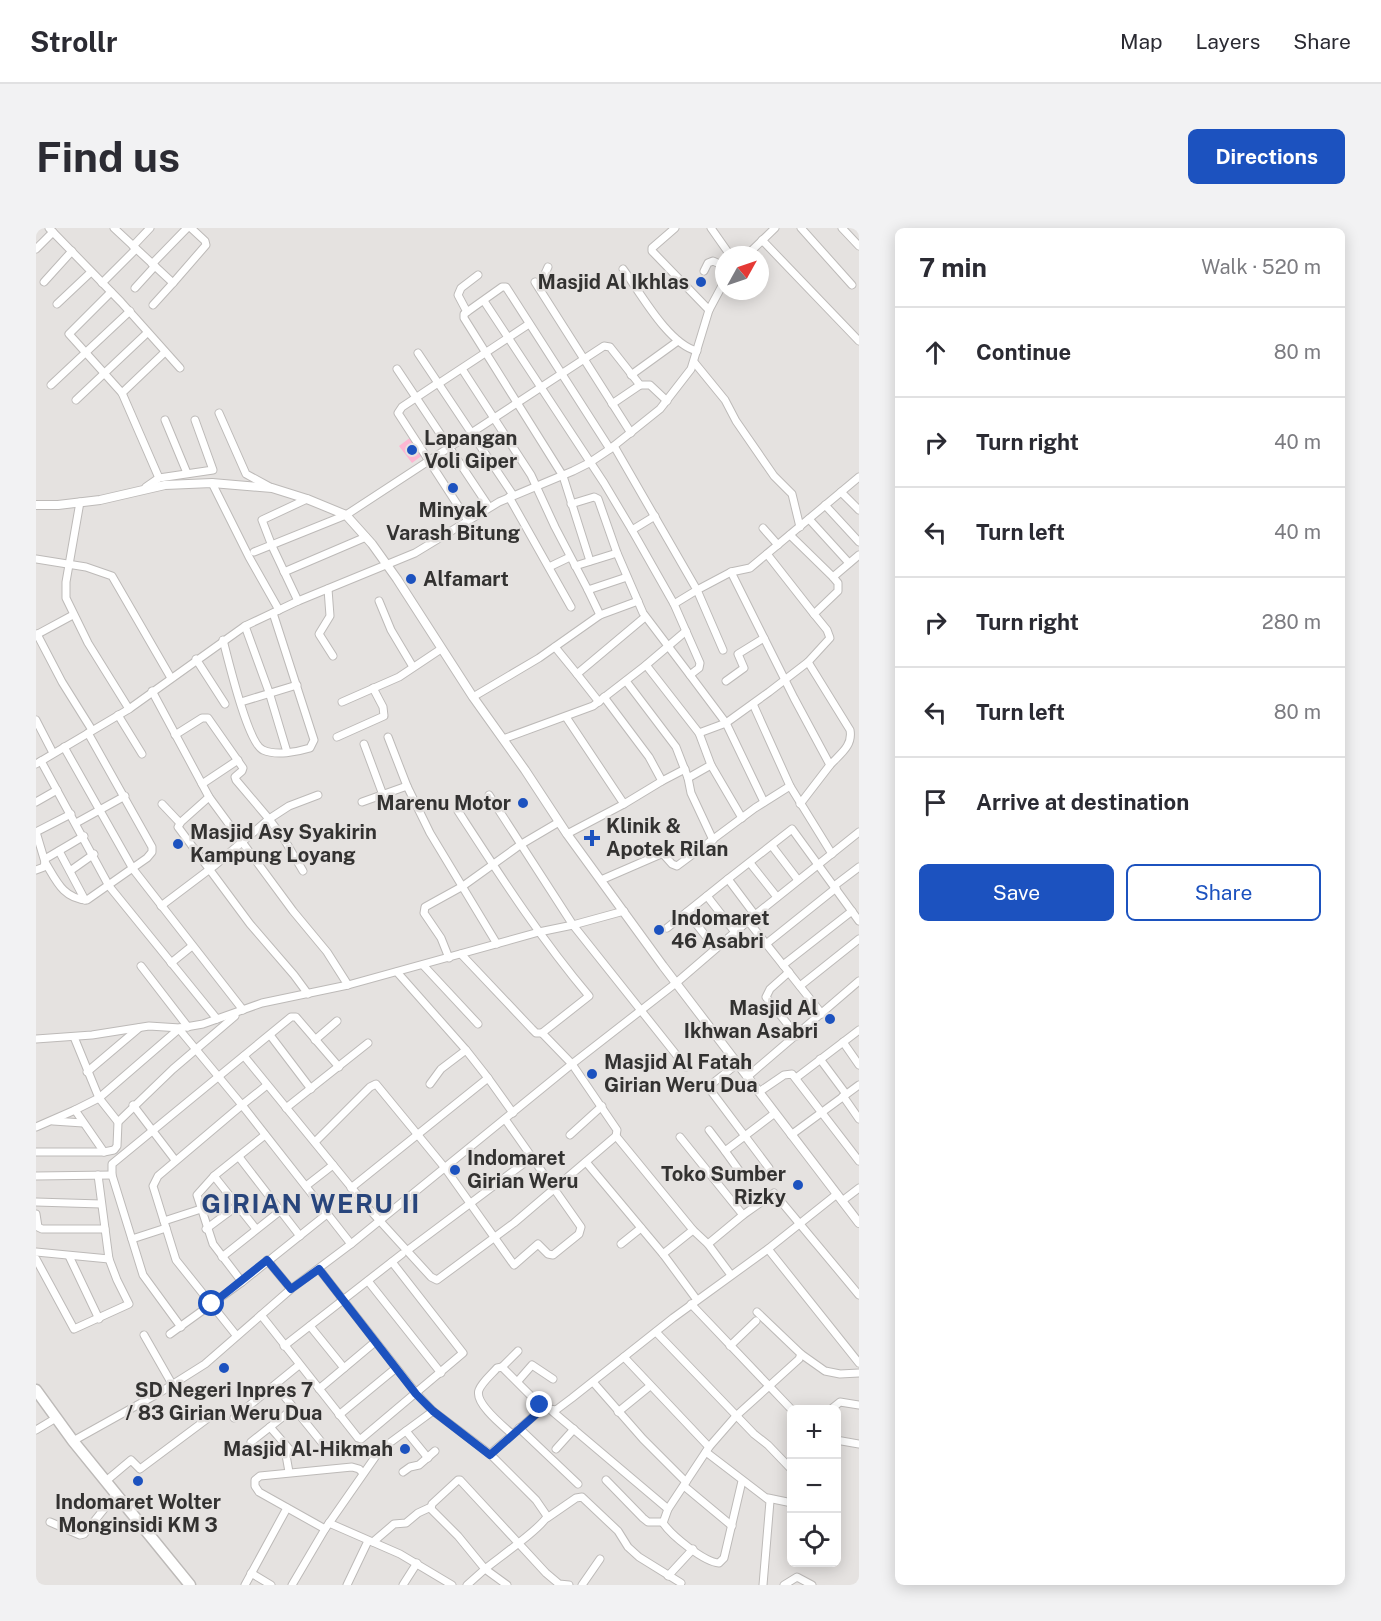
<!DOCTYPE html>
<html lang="en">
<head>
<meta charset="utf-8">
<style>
	body { margin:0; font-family:"Public Sans",sans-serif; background:#f2f2f3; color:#2b2b33 }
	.controls { position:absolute; right:18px; bottom:18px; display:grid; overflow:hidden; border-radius:9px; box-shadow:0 3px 15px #0003 }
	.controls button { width:54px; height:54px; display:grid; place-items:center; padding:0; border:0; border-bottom:2px solid #e1e1e2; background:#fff; color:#2b2b33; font:30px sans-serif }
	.compass { position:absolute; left:679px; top:18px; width:54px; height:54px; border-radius:50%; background:#fff; box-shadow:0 3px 15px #0003; rotate:50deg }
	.stop { position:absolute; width:18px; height:18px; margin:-14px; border:4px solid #1c52bf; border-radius:50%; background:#fff }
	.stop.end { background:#1c52bf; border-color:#fff; box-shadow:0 2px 6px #0008 }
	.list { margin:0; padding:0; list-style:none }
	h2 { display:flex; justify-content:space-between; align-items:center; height:78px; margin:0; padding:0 24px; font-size:26px }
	h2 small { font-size:20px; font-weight:400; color:#7c7c81 }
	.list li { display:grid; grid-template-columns:39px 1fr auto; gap:18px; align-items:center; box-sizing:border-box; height:90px; padding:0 24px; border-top:2px solid #e1e1e2 }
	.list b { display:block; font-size:22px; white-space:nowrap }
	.list em { font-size:20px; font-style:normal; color:#7c7c81 }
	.actions { display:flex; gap:12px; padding:18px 24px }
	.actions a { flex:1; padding:14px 0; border:2px solid #1c52bf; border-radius:9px; text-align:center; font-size:21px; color:#1c52bf }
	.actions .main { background:#1c52bf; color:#fff }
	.icon { flex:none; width:33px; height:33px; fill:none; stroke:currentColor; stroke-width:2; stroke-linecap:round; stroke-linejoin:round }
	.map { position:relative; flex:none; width:823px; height:1357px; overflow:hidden; border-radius:9px }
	header { display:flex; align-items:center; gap:36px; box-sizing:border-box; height:84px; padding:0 30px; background:#fff; border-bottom:2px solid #e1e1e2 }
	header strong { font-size:28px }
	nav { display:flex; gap:33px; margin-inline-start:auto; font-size:21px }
	.intro { display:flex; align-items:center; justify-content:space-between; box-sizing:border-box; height:144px; padding:0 36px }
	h1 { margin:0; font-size:42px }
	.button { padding:15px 27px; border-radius:9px; background:#1c52bf; color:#fff; font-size:21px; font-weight:700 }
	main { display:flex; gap:36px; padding:0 36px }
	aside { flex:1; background:#fff; border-radius:9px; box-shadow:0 3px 15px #0003 }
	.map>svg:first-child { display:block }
	.green { fill:#fdb7d2 }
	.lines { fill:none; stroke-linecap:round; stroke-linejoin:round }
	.minor-casing { stroke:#bdbab8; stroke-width:9 }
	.tertiary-casing { stroke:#bdbab8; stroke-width:10 }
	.trunk-casing { stroke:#bdbab8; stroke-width:13 }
	.minor { stroke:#fff; stroke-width:7 }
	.tertiary { stroke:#fff; stroke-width:8 }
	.trunk { stroke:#fff; stroke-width:10 }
	.route { stroke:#1c52bf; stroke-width:8 }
	.poi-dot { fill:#1c52bf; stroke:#e5e2e0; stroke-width:2 }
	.labels { text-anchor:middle; stroke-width:5; stroke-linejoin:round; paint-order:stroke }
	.poi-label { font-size:20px; font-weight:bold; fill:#333231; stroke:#e5e2e0; text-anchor:start }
	.district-label { font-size:26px; font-weight:bold; letter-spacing:1.5px; fill:#28457c; stroke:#e5e2e0 }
</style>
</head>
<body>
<header>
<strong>Strollr</strong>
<nav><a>Map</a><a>Layers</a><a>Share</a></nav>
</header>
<div class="intro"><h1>Find us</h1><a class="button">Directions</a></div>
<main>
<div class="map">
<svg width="823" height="1357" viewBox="0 0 823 1357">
	<rect width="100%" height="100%" fill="#e5e2e0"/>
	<path class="green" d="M375,209l13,17 -12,9 -13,-17z"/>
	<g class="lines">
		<defs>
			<g id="minor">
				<path d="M13,0l72,74 59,66"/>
				<path d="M78,0l59,55 33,-38 -1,-4 -14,-13"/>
				<path d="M639,0l-23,20v3l57,59"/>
				<path d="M675,0l19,27"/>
				<path d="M765,0l51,57"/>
				<path d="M806,0l17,18"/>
				<path d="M726,12l97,101"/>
				<path d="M97,18l17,-18"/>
				<path d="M0,21l17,-17"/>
				<path d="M711,27l28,-27"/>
				<path d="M116,36l35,-36"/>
				<path d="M587,41c17,23 45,75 74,82"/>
				<path d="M668,43l4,-8 5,-2 11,5"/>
				<path d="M8,54l28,-31"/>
				<path d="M499,54l96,151"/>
				<path d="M66,55l34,-34"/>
				<path d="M503,59l9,-20"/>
				<path d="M99,60l20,-22"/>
				<path d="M75,64l-42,42 53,59 37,85"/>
				<path d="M448,73l120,182 28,47 42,74 26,59 -1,5 -9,7 36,48 43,-31 39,-30 42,68c3,16 -10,24 -20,35"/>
				<path d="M21,76l34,-32"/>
				<path d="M117,77l20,-22"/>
				<path d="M431,84l-9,-17 3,-7 17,-13"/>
				<path d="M382,125l95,142"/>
				<path d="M658,134l31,38 11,21 38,55 18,18 8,33"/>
				<path d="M361,141l92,138"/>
				<path d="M426,141l69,106 24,52 33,63 39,-13"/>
				<path d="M595,147l47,-34"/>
				<path d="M402,155l-36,24 -4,6 70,108"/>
				<path d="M402,156l91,-60"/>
				<path d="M15,157l79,-74"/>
				<path d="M86,165l43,-41"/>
				<path d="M40,172l71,-67"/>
				<path d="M576,176l28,-19"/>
				<path d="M183,185l27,61 24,13"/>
				<path d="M129,192l22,53"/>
				<path d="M578,218l83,144 -23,14"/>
				<path d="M176,255l37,74 30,53"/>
				<path d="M110,259l13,-9 54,-8 -18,-50"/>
				<path d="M805,264l18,18"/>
				<path d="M473,269l62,110"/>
				<path d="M44,274l-14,80v16l22,45 41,66"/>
				<path d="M535,276l23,-7 4,2 19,54 26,60 47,62"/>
				<path d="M789,277l34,37"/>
				<path d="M773,291l40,44"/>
				<path d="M727,300l15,17"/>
				<path d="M596,302l23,-14"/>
				<path d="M754,307l43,42 26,-22"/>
				<path d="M218,324l92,-37 258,-169 6,1 30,38h10l17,16"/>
				<path d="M731,326l47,60"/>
				<path d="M0,331l50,8 26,9 59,102"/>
				<path d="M554,333l-27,-85 -99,-158v-4l38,-27h4l104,162"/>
				<path d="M539,338l42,-13"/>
				<path d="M513,339l21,-10"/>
				<path d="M248,344l82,-35"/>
				<path d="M695,344l63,126 36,67 -30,39"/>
				<path d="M292,361l2,27 -11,18 14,22"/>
				<path d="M552,362l12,25"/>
				<path d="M262,373l-26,-55 -10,-26 45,-21"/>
				<path d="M343,373l12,29 22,37"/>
				<path d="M209,398l24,66 18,60"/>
				<path d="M1,406l25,48 30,48"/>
				<path d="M0,407l37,-20"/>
				<path d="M187,412c5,19 25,104 40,110 13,6 34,2 47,-2l4,-8 -41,-127"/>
				<path d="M519,419l22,27"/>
				<path d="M687,422l-26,-60 34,-18 19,-4 109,-91"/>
				<path d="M160,431l29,45"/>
				<path d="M772,434l22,-24 -3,-8 -13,-16 24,-23v-8l-5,-6"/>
				<path d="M590,453l50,66 12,31 23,-13 -12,-32 -53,-68"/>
				<path d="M690,453l18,-13 -6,-14 26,-16"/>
				<path d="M116,463l57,106 84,114 34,41 21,33"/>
				<path d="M437,469l66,-39 61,-43 38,-14"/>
				<path d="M568,469l45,60 13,24 23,-12"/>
				<path d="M205,474l56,-17"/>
				<path d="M306,474l57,-25 42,-28"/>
				<path d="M563,474l-22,-28 68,-57"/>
				<path d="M717,476l37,82 42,68"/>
				<path d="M82,487l24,39"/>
				<path d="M530,489l58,87 38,-23"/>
				<path d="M0,492l17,33"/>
				<path d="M663,505l27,-10 38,79"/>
				<path d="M301,509l47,-21 -1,-9 -10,-19"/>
				<path d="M352,509l19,49"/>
				<path d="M467,511l90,-33 53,-41 40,-34"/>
				<path d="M328,516l19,51"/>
				<path d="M28,519l69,122 110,141"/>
				<path d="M5,533l68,125 108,133"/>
				<path d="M0,536l93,-55 116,-83 53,-25 117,-48 84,-51 74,-31 16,-8 21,-14 50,-40 31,-40 18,-59 15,-28"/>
				<path d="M675,537l31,53"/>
				<path d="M652,550l3,15 22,47"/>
				<path d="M166,556l36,-24"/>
				<path d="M453,567l84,130 113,142"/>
				<path d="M173,569l-28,25 -3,5 72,97 44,51 14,19"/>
				<path d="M0,574l21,-12"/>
				<path d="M326,574l45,-16 23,47 67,111"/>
				<path d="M126,576l18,19"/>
				<path d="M422,583c41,63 82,127 131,185l-47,37"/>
				<path d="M40,595l49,-27"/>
				<path d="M0,604l9,30 -1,5 -8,3"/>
				<path d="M0,604l35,-18"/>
				<path d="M531,606l57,-30"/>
				<path d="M736,618l26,34"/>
				<path d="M23,623l26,49"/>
				<path d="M9,631l39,-23"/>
				<path d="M9,634c11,18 18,37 42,38l60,-42 5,-6v-5l-64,-114"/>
				<path d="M714,635l27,34"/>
				<path d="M34,643l24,-17"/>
				<path d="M267,643l-19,-32 -15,-20 20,-13 29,-11"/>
				<path d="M565,652l60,-26 3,1 8,9 5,2 78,-58 35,-22"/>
				<path d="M798,658l25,-19"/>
				<path d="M671,668l28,36"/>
				<path d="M125,678l53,-40 55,-47 -33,-39 -1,-3 7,-6 1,-3 -35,-50h-6l-27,17"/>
				<path d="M651,684l28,36"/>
				<path d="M719,687l-27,-36 64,-50 67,92"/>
				<path d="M712,693l74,93"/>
				<path d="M631,700l61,-49"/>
				<path d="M730,716l70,-56"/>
				<path d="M413,730l-8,-20 -17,-25 1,-6 38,-21 57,-41 39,-23"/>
				<path d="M135,735l21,-17"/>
				<path d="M387,737l55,59"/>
				<path d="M747,737l69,-54"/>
				<path d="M105,738l47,61"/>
				<path d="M361,744l69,78"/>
				<path d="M753,744l-19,17 -4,8 31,39"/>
				<path d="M764,758l59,-47"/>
				<path d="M143,801l63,76 25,-20"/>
				<path d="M234,807l41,54"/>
				<path d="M0,811l56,-4 57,-9 31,2 23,-4 59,-21 86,-18 191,-53 34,-7 51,-14"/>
				<path d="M279,812l22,-19"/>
				<path d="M807,814l16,23"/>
				<path d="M208,828l125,153 62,68 6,3 77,-57 102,-87 1,-6 -45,-66 -30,-31h-6l-4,-4 -71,-75"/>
				<path d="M784,831l26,35"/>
				<path d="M701,836l-29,23 61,81"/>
				<path d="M51,844l52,-44"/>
				<path d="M711,849l112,-96"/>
				<path d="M760,850l63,-48"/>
				<path d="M394,856l11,-15 25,-19 22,28"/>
				<path d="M723,864l25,-17 8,-1 67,87"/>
				<path d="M807,868l16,23"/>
				<path d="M97,877l42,55"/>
				<path d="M250,880l82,-65"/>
				<path d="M39,882l29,42"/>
				<path d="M17,893l30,2"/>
				<path d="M82,894l55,-53 62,-53"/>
				<path d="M0,899l39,-17 24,-12 81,-70"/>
				<path d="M673,902l16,21 50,-38"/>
				<path d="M534,907l32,-29"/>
				<path d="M755,907l68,-50"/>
				<path d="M580,908l77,94 15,14 23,31"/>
				<path d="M644,909l63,78"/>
				<path d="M279,914l55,-55 6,-3 69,84 69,97 24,-21 10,10 5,1 26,-21 2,-7 -76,-108"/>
				<path d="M689,923l18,25"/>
				<path d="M0,924h68l10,-2 3,-4 1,-24 -19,-24 -25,-61"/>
				<path d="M203,929l61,79"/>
				<path d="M550,934l77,92 34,46"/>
				<path d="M0,948l76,-1"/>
				<path d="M178,948l42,53"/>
				<path d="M270,958l27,-21"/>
				<path d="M315,960l137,-110 25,35"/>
				<path d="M806,973l17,-13"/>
				<path d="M0,974l65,2"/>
				<path d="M0,986l2,13 4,2h63"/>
				<path d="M128,993l37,-12"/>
				<path d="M170,1001l31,-23"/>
				<path d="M96,1011l34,-11"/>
				<path d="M585,1016l20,-16"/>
				<path d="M672,1016l35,-29 31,-22 85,102"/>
				<path d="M732,1021l91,114"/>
				<path d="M372,1022l123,-92"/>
				<path d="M0,1024l73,7"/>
				<path d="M627,1026l30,-24"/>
				<path d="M33,1028l30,63"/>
				<path d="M186,1029l58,-46"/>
				<path d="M0,1031l38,70 55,-25 -12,-24 -8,-21 -11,-84"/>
				<path d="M231,1032l24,29"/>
				<path d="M283,1041l97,124 17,18"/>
				<path d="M332,1053l73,92"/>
				<path d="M206,1054l-29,-38 -16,-49 17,-19 51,-41"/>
				<path d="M655,1076l101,106"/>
				<path d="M225,1087l97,123 3,1 102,-86 -71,-91"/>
				<path d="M274,1098l34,42"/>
				<path d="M145,1099l-38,-52 -31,-100v-11l179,-147h5l43,50"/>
				<path d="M620,1104l98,102 14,11 24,25"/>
				<path d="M134,1106l72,-52 85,-68"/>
				<path d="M108,1107l28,49"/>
				<path d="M200,1107l-60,-75 -23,-74 5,-10 84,-71 109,139"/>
				<path d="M248,1118l118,-92"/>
				<path d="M694,1118l26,-25"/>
				<path d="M765,1126l24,17 15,3 19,-1"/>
				<path d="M588,1129l85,90"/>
				<path d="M466,1139l16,-16"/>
				<path d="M482,1153l14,-16 21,14"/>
				<path d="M557,1154l50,57 43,43"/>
				<path d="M240,1158l47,58"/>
				<path d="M283,1161l56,-47"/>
				<path d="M794,1182l10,-8 19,3"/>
				<path d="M516,1183l116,98"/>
				<path d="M582,1184l32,-26"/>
				<path d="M303,1187l57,-47"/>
				<path d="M198,1190l65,-53"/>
				<path d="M483,1200l59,56"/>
				<path d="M0,1202l20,-12"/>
				<path d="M370,1203l22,27"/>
				<path d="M476,1206c-9,-8 -38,-31 -33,-44 3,-8 13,-16 18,-22l5,-1 41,41"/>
				<path d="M800,1212l23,4"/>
				<path d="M37,1213l86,-48 46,-29 86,-75 60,-45 221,-180 104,-81 79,-68 104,-83"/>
				<path d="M215,1214l19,-15"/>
				<path d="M520,1221l18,-20"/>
				<path d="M670,1224l64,49 -7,84"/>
				<path d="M454,1226l46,46 11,16c-4,11 -50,43 -62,53l-27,-33 -27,-27 1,-5 26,-24h2l86,93 13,11 10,1"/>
				<path d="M253,1244l-3,-17 4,-2v-3l-20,-23 24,-19"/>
				<path d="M367,1244l7,-5 9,-2 16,-14"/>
				<path d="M570,1252l37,38 5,4h14"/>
				<path d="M70,1253l25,-21 9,9 75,-56"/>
				<path d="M706,1253l-18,77 -5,5c-15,-1 -47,-27 -56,-40l5,-14 41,-62 27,-31 63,-57 2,-5 -44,-42"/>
				<path d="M648,1258l48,40"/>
				<path d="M732,1270l24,5"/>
				<path d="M511,1290l29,-20 6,-1 36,34 10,16 11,10 42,26"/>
				<path d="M14,1294l30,13 4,-1 32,-40"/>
				<path d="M293,1295l71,31 52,31"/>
				<path d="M289,1301l-66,-37 -4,-6v-6l5,-4 92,-9 7,2 4,4"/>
				<path d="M337,1314l21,-18 12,-1 12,-10 13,-6"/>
				<path d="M215,1345l20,12"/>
				<path d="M632,1348l25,-27"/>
				<path d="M209,1357l42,-77"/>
				<path d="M256,1357l33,-56 55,-79 53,-39 57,43 53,-46 13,2 16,-12 101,-80 95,-69 69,-55"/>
				<path d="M311,1357l21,-44"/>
				<path d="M367,1357l14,-22"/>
				<path d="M431,1357l18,-16 22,16"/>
				<path d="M546,1357l18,-26"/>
				<path d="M748,1357l13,-8 15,8"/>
			</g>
			<path id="tertiary" d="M0,277h22l42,-5 65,-15 47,-2 60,5 35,11 39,16 26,29 25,35 76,118 52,73 42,64 96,132 196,257"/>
			<path id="trunk" d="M0,1162l37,51 117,144"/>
		</defs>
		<use href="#minor" class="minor-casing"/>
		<use href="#tertiary" class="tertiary-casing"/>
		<use href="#trunk" class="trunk-casing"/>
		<use href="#minor" class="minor"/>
		<use href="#tertiary" class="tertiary"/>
		<use href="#trunk" class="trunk"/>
	</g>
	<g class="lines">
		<path class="route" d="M176,1076l55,-44 24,29 28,-20 97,125 17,17 57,44 53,-47 -3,-3"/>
	</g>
	<g class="poi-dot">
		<circle cx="665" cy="54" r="6"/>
		<circle cx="376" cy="222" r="6"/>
		<circle cx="417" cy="260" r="6"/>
		<circle cx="375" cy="351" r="6"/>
		<circle cx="487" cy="575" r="6"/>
		<path d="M553 601h6v6h6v6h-6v6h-6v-6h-6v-6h6z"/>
		<circle cx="142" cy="616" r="6"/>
		<circle cx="623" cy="702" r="6"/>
		<circle cx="794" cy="791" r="6"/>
		<circle cx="556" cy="846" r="6"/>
		<circle cx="419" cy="942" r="6"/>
		<circle cx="762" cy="957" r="6"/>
		<circle cx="188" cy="1140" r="6"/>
		<circle cx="369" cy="1221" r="6"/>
		<circle cx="102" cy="1253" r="6"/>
	</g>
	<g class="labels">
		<g class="poi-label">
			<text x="653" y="61" text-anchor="end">Masjid Al Ikhlas</text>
			<text x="388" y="217">Lapangan<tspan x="388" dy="23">Voli Giper</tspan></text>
			<text x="417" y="289" text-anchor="middle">Minyak<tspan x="417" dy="23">Varash Bitung</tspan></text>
			<text x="387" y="358">Alfamart</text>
			<text x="475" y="582" text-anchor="end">Marenu Motor</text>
			<text x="570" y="605">Klinik &amp;<tspan x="570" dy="23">Apotek Rilan</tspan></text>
			<text x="154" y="611">Masjid Asy Syakirin<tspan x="154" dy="23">Kampung Loyang</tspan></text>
			<text x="635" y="697">Indomaret<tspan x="635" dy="23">46 Asabri</tspan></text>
			<text x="782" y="787" text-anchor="end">Masjid Al<tspan x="782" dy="23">Ikhwan Asabri</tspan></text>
			<text x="568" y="841">Masjid Al Fatah<tspan x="568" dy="23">Girian Weru Dua</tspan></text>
			<text x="431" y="937">Indomaret<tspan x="431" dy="23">Girian Weru</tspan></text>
			<text x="750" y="953" text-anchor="end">Toko Sumber<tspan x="750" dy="23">Rizky</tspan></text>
			<text x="188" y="1169" text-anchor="middle">SD Negeri Inpres 7<tspan x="188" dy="23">/ 83 Girian Weru Dua</tspan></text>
			<text x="357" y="1228" text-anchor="end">Masjid Al-Hikmah</text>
			<text x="102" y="1281" text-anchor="middle">Indomaret Wolter<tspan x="102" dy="23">Monginsidi KM 3</tspan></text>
		</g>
		<g class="district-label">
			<text x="275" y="985">GIRIAN WERU II</text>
		</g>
	</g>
</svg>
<div class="controls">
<button>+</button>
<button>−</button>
<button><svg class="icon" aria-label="locate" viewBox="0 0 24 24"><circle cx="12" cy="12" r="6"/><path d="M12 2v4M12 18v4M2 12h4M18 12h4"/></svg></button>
</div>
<svg class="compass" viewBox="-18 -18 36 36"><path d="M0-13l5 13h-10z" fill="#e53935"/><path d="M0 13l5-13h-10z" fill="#7c7c81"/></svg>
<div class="stop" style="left:176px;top:1076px"></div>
<div class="stop end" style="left:504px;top:1177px"></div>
</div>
<aside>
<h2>7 min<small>Walk · 520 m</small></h2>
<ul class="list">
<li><svg class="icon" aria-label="ahead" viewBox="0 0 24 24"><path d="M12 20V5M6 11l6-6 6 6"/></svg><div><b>Continue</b></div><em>80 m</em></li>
<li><svg class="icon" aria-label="right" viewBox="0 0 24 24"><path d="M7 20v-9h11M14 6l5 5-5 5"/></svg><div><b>Turn right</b></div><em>40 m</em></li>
<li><svg class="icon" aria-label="left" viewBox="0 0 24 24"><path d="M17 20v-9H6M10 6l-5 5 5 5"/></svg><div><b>Turn left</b></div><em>40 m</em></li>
<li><svg class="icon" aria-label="right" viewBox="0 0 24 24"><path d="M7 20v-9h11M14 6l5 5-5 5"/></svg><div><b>Turn right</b></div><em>280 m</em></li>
<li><svg class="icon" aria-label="left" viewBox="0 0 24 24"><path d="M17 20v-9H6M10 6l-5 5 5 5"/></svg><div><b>Turn left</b></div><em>80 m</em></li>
<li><svg class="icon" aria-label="arrive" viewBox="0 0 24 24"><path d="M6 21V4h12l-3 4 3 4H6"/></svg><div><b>Arrive at destination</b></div></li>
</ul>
<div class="actions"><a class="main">Save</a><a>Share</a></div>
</aside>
</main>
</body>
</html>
